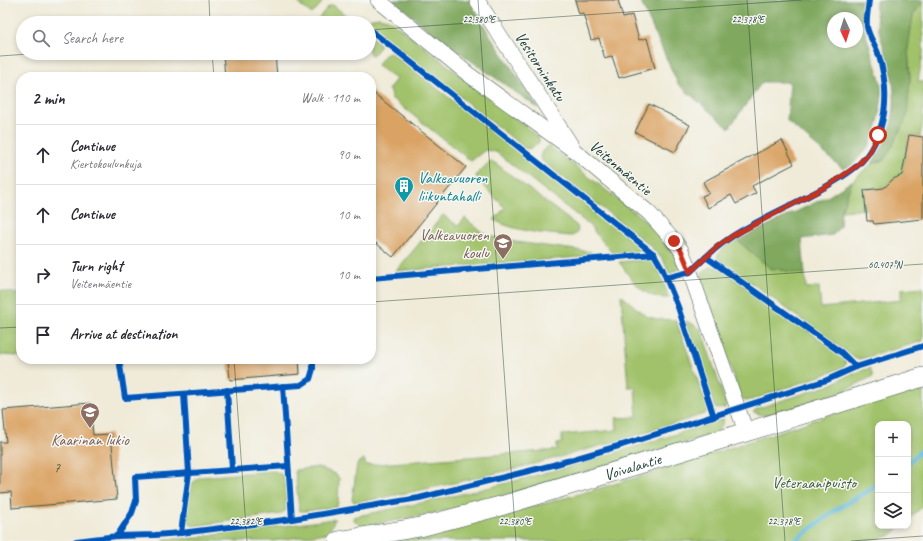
<!DOCTYPE html>
<html lang="en">
<head>
<meta charset="utf-8">
<style>
	body { margin:0; font-family:Caveat,sans-serif; background:#f7f7f7; color:#2b2b33 }
	.controls { position:absolute; right:12px; bottom:12px; display:grid; overflow:hidden; border-radius:8px; box-shadow:0 2px 6px #0003 }
	.controls button { width:36px; height:36px; display:grid; place-items:center; padding:0; border:0; border-bottom:1px solid #e1e1e2; background:#fff; color:#2b2b33; font:20px sans-serif }
	.compass { position:absolute; left:827px; top:12px; width:36px; height:36px; border-radius:50%; background:#fff; box-shadow:0 2px 6px #0003; rotate:176deg }
	.stop { position:absolute; width:12px; height:12px; margin:-9px; border:3px solid #c8321e; border-radius:50%; background:#fff }
	.stop.end { background:#c8321e; border-color:#fff; box-shadow:0 1px 4px #0008 }
	.list { margin:0; padding:0; list-style:none }
	h2 { display:flex; justify-content:space-between; align-items:center; height:52px; margin:0; padding:0 16px; font-size:17px }
	h2 small { font-size:13px; font-weight:400; color:#7c7c81 }
	.list li { display:grid; grid-template-columns:26px 1fr auto; gap:12px; align-items:center; box-sizing:border-box; height:60px; padding:0 16px; border-top:1px solid #e1e1e2 }
	.list b { display:block; font-size:15px; white-space:nowrap }
	.list p { margin:0; font-size:13px; white-space:nowrap; color:#7c7c81 }
	.list em { font-size:13px; font-style:normal; color:#7c7c81 }
	.icon { flex:none; width:22px; height:22px; fill:none; stroke:currentColor; stroke-width:2; stroke-linecap:round; stroke-linejoin:round }
	.map { position:relative; flex:none; width:923px; height:541px; overflow:hidden }
	.search { position:absolute; background:#fff; box-shadow:0 2px 6px #0003; left:16px; top:16px; width:360px; height:44px; display:flex; align-items:center; gap:10px; box-sizing:border-box; padding:0 14px; border-radius:22px; color:#7c7c81; font-size:15px }
	.panel { position:absolute; background:#fff; box-shadow:0 2px 6px #0003; left:16px; top:72px; width:360px; height:292px; border-radius:16px }
	.map>svg:first-child { display:block }
	.green { fill:#a1c26b; stroke:#608050 }
	.forest { fill:#80a85f; stroke:#50724a; fill-rule:evenodd }
	.lines { fill:none; stroke-linecap:round; stroke-linejoin:round }
	.stream { stroke:#5ab7d8; stroke-width:5 }
	.building { fill:#daa363 }
	.minor-casing { stroke:#3e574d; stroke-width:16 }
	.tertiary-casing { stroke:#3e574d; stroke-width:20 }
	.minor { stroke:#fff; stroke-width:15 }
	.tertiary { stroke:#fff; stroke-width:19 }
	.cycleway-casing { stroke:#f6f6f2; stroke-width:8 }
	.cycleway { stroke:#0057b8; stroke-width:6 }
	.route { stroke:#c8321e; stroke-width:5 }
	.ticks { fill:none; stroke:#1f3d34; stroke-width:1; stroke-opacity:0.45 }
	.labels { text-anchor:middle; stroke-width:3; stroke-linejoin:round; paint-order:stroke }
	.number-label { font-size:14px; fill:#4e5640 }
	.street-label { font-size:16px; fill:#1f3d34; stroke:#f6f6f2 }
	.culture-label { font-size:16px; fill:#0d838f; stroke:#f6f6f2; text-anchor:start }
	.education-label { font-size:16px; fill:#785e54; stroke:#f6f6f2; text-anchor:end }
	.park-label { font-size:16px; fill:#405e42; stroke:#f6f6f2 }
	.ticks-label { font-size:10px; text-anchor:middle; fill:#1f3d34; stroke:#f6f6f2; stroke-width:3; stroke-linejoin:round; paint-order:stroke }
</style>
</head>
<body>
<div class="map">
<svg width="923" height="541" viewBox="0 0 923 541">
	<rect width="100%" height="100%" fill="#f6f6f2"/>
	<filter id="ink" filterUnits="userSpaceOnUse"><feTurbulence type="fractalNoise" baseFrequency=".025" numOctaves="2"/><feDisplacementMap in="SourceGraphic" scale="8" xChannelSelector="R" yChannelSelector="G"/><feConvolveMatrix kernelMatrix="1 2 1 2 8 2 1 2 1" color-interpolation-filters="sRGB"/></filter>
	<filter id="wash" filterUnits="userSpaceOnUse"><feTurbulence type="fractalNoise" baseFrequency=".012" numOctaves="4" result="noise"/><feDisplacementMap in="SourceGraphic" scale="16" xChannelSelector="R" yChannelSelector="G"/><feGaussianBlur stdDeviation="0.9" result="paint"/><feColorMatrix in="noise" values="0 0 0 0 0 0 0 0 0 0 0 0 0 0 0 0 0 1.4 0 .05"/><feComposite in="paint" operator="in"/></filter>
	<g filter="url(#wash)">
		<rect width="100%" height="100%" fill="#f0ebd8"/>
		<g class="green">
			<path d="M302,0h20l-1,4 -9,10 -13,-10z"/>
			<path d="M923,0v54l-5,27 5,1v40l-3,14 -11,-1 -6,35 2,5 -12,4 -9,9 -19,2 1,19 -25,2 11,-30 18,-16 14,-5 26,-80 -2,-32 5,-33z"/>
			<path d="M333,5l15,12 -5,6h-29l15,-17z"/>
			<path d="M379,17l9,2 126,98 25,21v4l-5,5 -8,2 -157,-124v-2l-3,-1 6,-4z"/>
			<path d="M369,35l11,9v3l-8,9 -3,-3z"/>
			<path d="M389,52l4,2 246,192 1,4 -3,2 -24,2 -25,-30 -92,-72 -11,-2 -14,11 -81,-64 2,-4 -4,-3 8,-11 -19,-14 9,-11z"/>
			<path d="M549,146l98,76 16,15 9,13 7,19 -10,5 -5,-13 -17,-18 -106,-83 -1,-3c1,-5 4,-9 9,-11z"/>
			<path d="M491,162l4,1 4,3 78,60 1,4 -2,4 -4,2c-24,-2 -56,-4 -78,-16l11,-12 -27,-28 -2,-5 11,-11z"/>
			<path d="M443,215l15,11 7,-8 18,15 10,4 23,5 75,10 5,4 -200,15z"/>
			<path d="M737,240l33,28 35,6 1,14 13,-1 2,21 80,-8v-11l22,-2v54l-63,18h-4l-139,-101c2,-10 12,-14 20,-18z"/>
			<path d="M651,259l5,4 13,35c-27,1 -36,-18 -50,-36z"/>
			<path d="M709,267h9l121,86 6,7 1,4 -3,4 -95,33 -4,-1 -4,-4 -39,-117 1,-6z"/>
			<path d="M0,290l21,5v61l-21,-1z"/>
			<path d="M621,295l25,21 11,3 19,1 32,89 -1,3 -3,2c-113,37 -228,67 -345,88h-5l-2,-2 5,-36 7,-5 2,6 191,-15v-6l5,-1v-8l55,-5 -1,-12 21,-1 -2,-30h-7z"/>
			<path d="M685,321l6,2 10,6 25,75 -1,4 -9,1 -2,-4z"/>
			<path d="M870,368l3,8 -33,17 -67,22h-10l-10,-3 3,-3 74,-24 19,-10z"/>
			<path d="M923,384v122l-15,14v-96h-30v102h23l-11,10 -26,5h-490l81,-16 92,-22 113,-32z"/>
			<path d="M724,419l-2,6 -6,8 -251,74 -103,20 -8,-7 -1,-3c37,-8 75,-15 113,-24 87,-20 173,-47 258,-74z"/>
			<path d="M318,467l17,7 4,4 -1,25 -2,4 -31,4h-5l-1,-2 -4,-39z"/>
			<path d="M271,471c4,0 7,1 10,3 6,6 5,28 5,36l-5,4 -88,12 -5,-4 -1,-3c1,-10 1,-29 6,-36 2,-3 5,-5 8,-6z"/>
			<path d="M335,519l-4,9 -5,5 -53,8h-110l2,-2 27,-1z"/>
		</g>
		<g class="forest">
			<path d="M393,0h76l17,29 52,79 -106,-75z"/>
			<path d="M640,0h224l-1,26 18,57 1,14 -4,26 -9,23 -16,18 -10,5 -56,-48 3,-39h-28l-33,46 -51,-44zM833,18h24v24h-24z"/>
			<path d="M876,0h47v2l-10,13 -5,33 2,32 -3,36 -15,31 -8,13 -13,4c4,-7 10,-14 13,-21 16,-34 11,-59 1,-92 -6,-19 -10,-31 -9,-51z"/>
			<path d="M852,181l-11,30 -1,15 -7,9 -31,4 3,35 -35,-6 -33,-28 92,-44z"/>
		</g>
		<g class="lines">
			<g class="stream">
				<path d="M908,463l15,-14"/>
				<path d="M794,541l42,-31 42,-25"/>
			</g>
		</g>
		<g id="blocks">
			<g class="building">
				<path d="M575,0h43l5,18 9,-3 7,25 8,-2 8,30 -36,10 -7,-22 -7,3 -6,-21 -8,2 -8,-27 -4,1z"/>
				<path d="M223,53h23v3l29,-2 2,23h-52z"/>
				<path d="M371,91l95,76 -73,90 -22,-18z"/>
				<path d="M649,104l41,21 -15,27 -40,-20z"/>
				<path d="M909,135l14,2v82l-49,5 -1,-3h-6l-3,-31 20,-2 9,-9 9,-4z"/>
				<path d="M782,140l12,24 -42,22 4,7 -20,11 -5,-9 -23,13 -6,-12 7,-3 -6,-11z"/>
				<path d="M228,359h71l1,15 -70,6z"/>
				<path d="M90,403l3,32 18,-1 6,65 -105,9 -1,-16 -11,1v-51h6l-3,-32z"/>
			</g>
		</g>
	</g>
	<g filter="url(#ink)">
		<use href="#blocks" fill-opacity="0" stroke="#3e574d" stroke-width="1"/>
		<g class="lines">
			<defs>
				<g id="minor">
					<path d="M378,0l90,74 108,78 73,61 25,28 7,9 9,22 56,160"/>
					<path d="M477,0l94,145"/>
				</g>
				<g id="tertiary">
					<path id="s1" d="M338,541l82,-14 84,-22 242,-73 177,-55"/>
				</g>
			</defs>
			<use href="#minor" class="minor-casing"/>
			<use href="#tertiary" class="tertiary-casing"/>
			<use href="#minor" class="minor"/>
			<use href="#tertiary" class="tertiary"/>
			<defs>
				<g id="cycleway">
					<path d="M369,29l285,225 8,14 16,39 36,110"/>
					<path d="M706,257c29,-28 69,-43 104,-62 16,-8 33,-17 47,-29 15,-13 24,-34 27,-53 3,-19 0,-40 -5,-57 -3,-10 -10,-19 -12,-29 -1,-8 1,-18 2,-27"/>
					<path d="M371,278l283,-24"/>
					<path d="M666,278l24,-6 16,-15 136,96 14,14"/>
					<path d="M119,359l6,39 176,-13 9,-6 3,-10v-10"/>
					<path d="M283,386l9,133"/>
					<path d="M227,390l5,79"/>
					<path d="M181,533l8,-60 -5,-79"/>
					<path d="M117,536l15,-23 4,-12 -1,-24 153,-11"/>
					<path d="M76,541l41,-5 38,-1 26,-2 111,-14 127,-21 134,-33 69,-20 205,-65 29,-13 67,-21"/>
				</g>
			</defs>
			<use href="#cycleway" class="cycleway-casing"/>
			<use href="#cycleway" class="cycleway"/>
		</g>
	</g>
	<g class="lines" filter="url(#ink)">
		<path class="route" d="M674,241l7,9 9,22 28,-26 16,-11 95,-50 28,-19 12,-13 9,-18"/>
	</g>
	<path class="ticks" d="M209,0l1,23M478,0l38,541M747,0l38,541M369,30l432,-30M212,53l2,24M0,56l43,-3M371,302l552,-38M0,328l21,-1M234,359l13,182M851,541l72,-5"/>
	<defs>
		<symbol id="building-pin" viewBox="-11 -11 22 30"><path d="M0 17L-7.5 6A9.5 9.5 0 1 1 7.5 6Z" fill="#0f9aa8" stroke="#f6f6f2"/><path d="M-4-6H4V6H1V3H-1V6H-4ZM-2.5-4.3h1.7v1.8h-1.7ZM.8-4.3h1.7v1.8H.8ZM-2.5-1h1.7V.8h-1.7ZM.8-1h1.7V.8H.8Z" fill="#fff"/></symbol>
		<symbol id="school-pin" viewBox="-11 -11 22 30"><path d="M0 17L-7.5 6A9.5 9.5 0 1 1 7.5 6Z" fill="#8d6e63" stroke="#f6f6f2"/><path d="M0-5L7-2L0 1L-7-2ZM-4 1L0 2.5L4 1V4Q0 6-4 4Z" fill="#fff"/></symbol>
	</defs>
	<g fill-rule="evenodd">
		<use href="#building-pin" x="393" y="175" width="22" height="30"/>
		<use href="#school-pin" x="492" y="232" width="22" height="30"/>
		<use href="#school-pin" x="79" y="401" width="22" height="30"/>
	</g>
	<g class="labels">
		<g class="number-label">
			<text x="57" y="472">7</text>
		</g>
		<g class="street-label">
			<text transform="translate(541 66) rotate(57)" y="6">Vesitorninkatu</text>
			<text transform="translate(621 167) rotate(40)" y="6">Veitenmäentie</text>
			<text dy="6" stroke="none"><textPath href="#s1" startOffset="304">Voivalantie</textPath></text>
		</g>
		<g class="culture-label">
			<text x="418" y="183">Valkeavuoren<tspan x="418" dy="18">liikuntahalli</tspan></text>
		</g>
		<g class="education-label">
			<text x="489" y="240">Valkeavuoren<tspan x="489" dy="18">koulu</tspan></text>
			<text x="90" y="445" text-anchor="middle">Kaarinan lukio</text>
		</g>
		<g class="park-label">
			<text x="814" y="488">Veteraanipuisto</text>
		</g>
	</g>
	<g class="ticks-label">
		<text x="479" y="23">22.380°E</text>
		<text x="748" y="23">22.378°E</text>
		<text x="885" y="268">60.407°N</text>
		<text x="246" y="525">22.382°E</text>
		<text x="515" y="525">22.380°E</text>
		<text x="784" y="525">22.378°E</text>
	</g>
</svg>
<div class="controls">
<button>+</button>
<button>−</button>
<button><svg class="icon" aria-label="layers" viewBox="0 0 24 24"><path d="M12 4l9 5-9 5-9-5zM3 14l9 5 9-5"/></svg></button>
</div>
<svg class="compass" viewBox="-18 -18 36 36"><path d="M0-13l5 13h-10z" fill="#e53935"/><path d="M0 13l5-13h-10z" fill="#7c7c81"/></svg>
<div class="stop" style="left:878px;top:135px"></div>
<div class="stop end" style="left:674px;top:241px"></div>
<div class="search"><svg class="icon" aria-label="search" viewBox="0 0 24 24"><circle cx="10" cy="10" r="6"/><path d="M15 15l6 6"/></svg>Search here</div>
<section class="panel">
<h2>2 min<small>Walk · 110 m</small></h2>
<ul class="list">
<li><svg class="icon" aria-label="ahead" viewBox="0 0 24 24"><path d="M12 20V5M6 11l6-6 6 6"/></svg><div><b>Continue</b><p>Kiertokoulunkuja</p></div><em>90 m</em></li>
<li><svg class="icon" aria-label="ahead" viewBox="0 0 24 24"><path d="M12 20V5M6 11l6-6 6 6"/></svg><div><b>Continue</b></div><em>10 m</em></li>
<li><svg class="icon" aria-label="right" viewBox="0 0 24 24"><path d="M7 20v-9h11M14 6l5 5-5 5"/></svg><div><b>Turn right</b><p>Veitenmäentie</p></div><em>10 m</em></li>
<li><svg class="icon" aria-label="arrive" viewBox="0 0 24 24"><path d="M6 21V4h12l-3 4 3 4H6"/></svg><div><b>Arrive at destination</b></div></li>
</ul>
</section>
</div>
</body>
</html>
